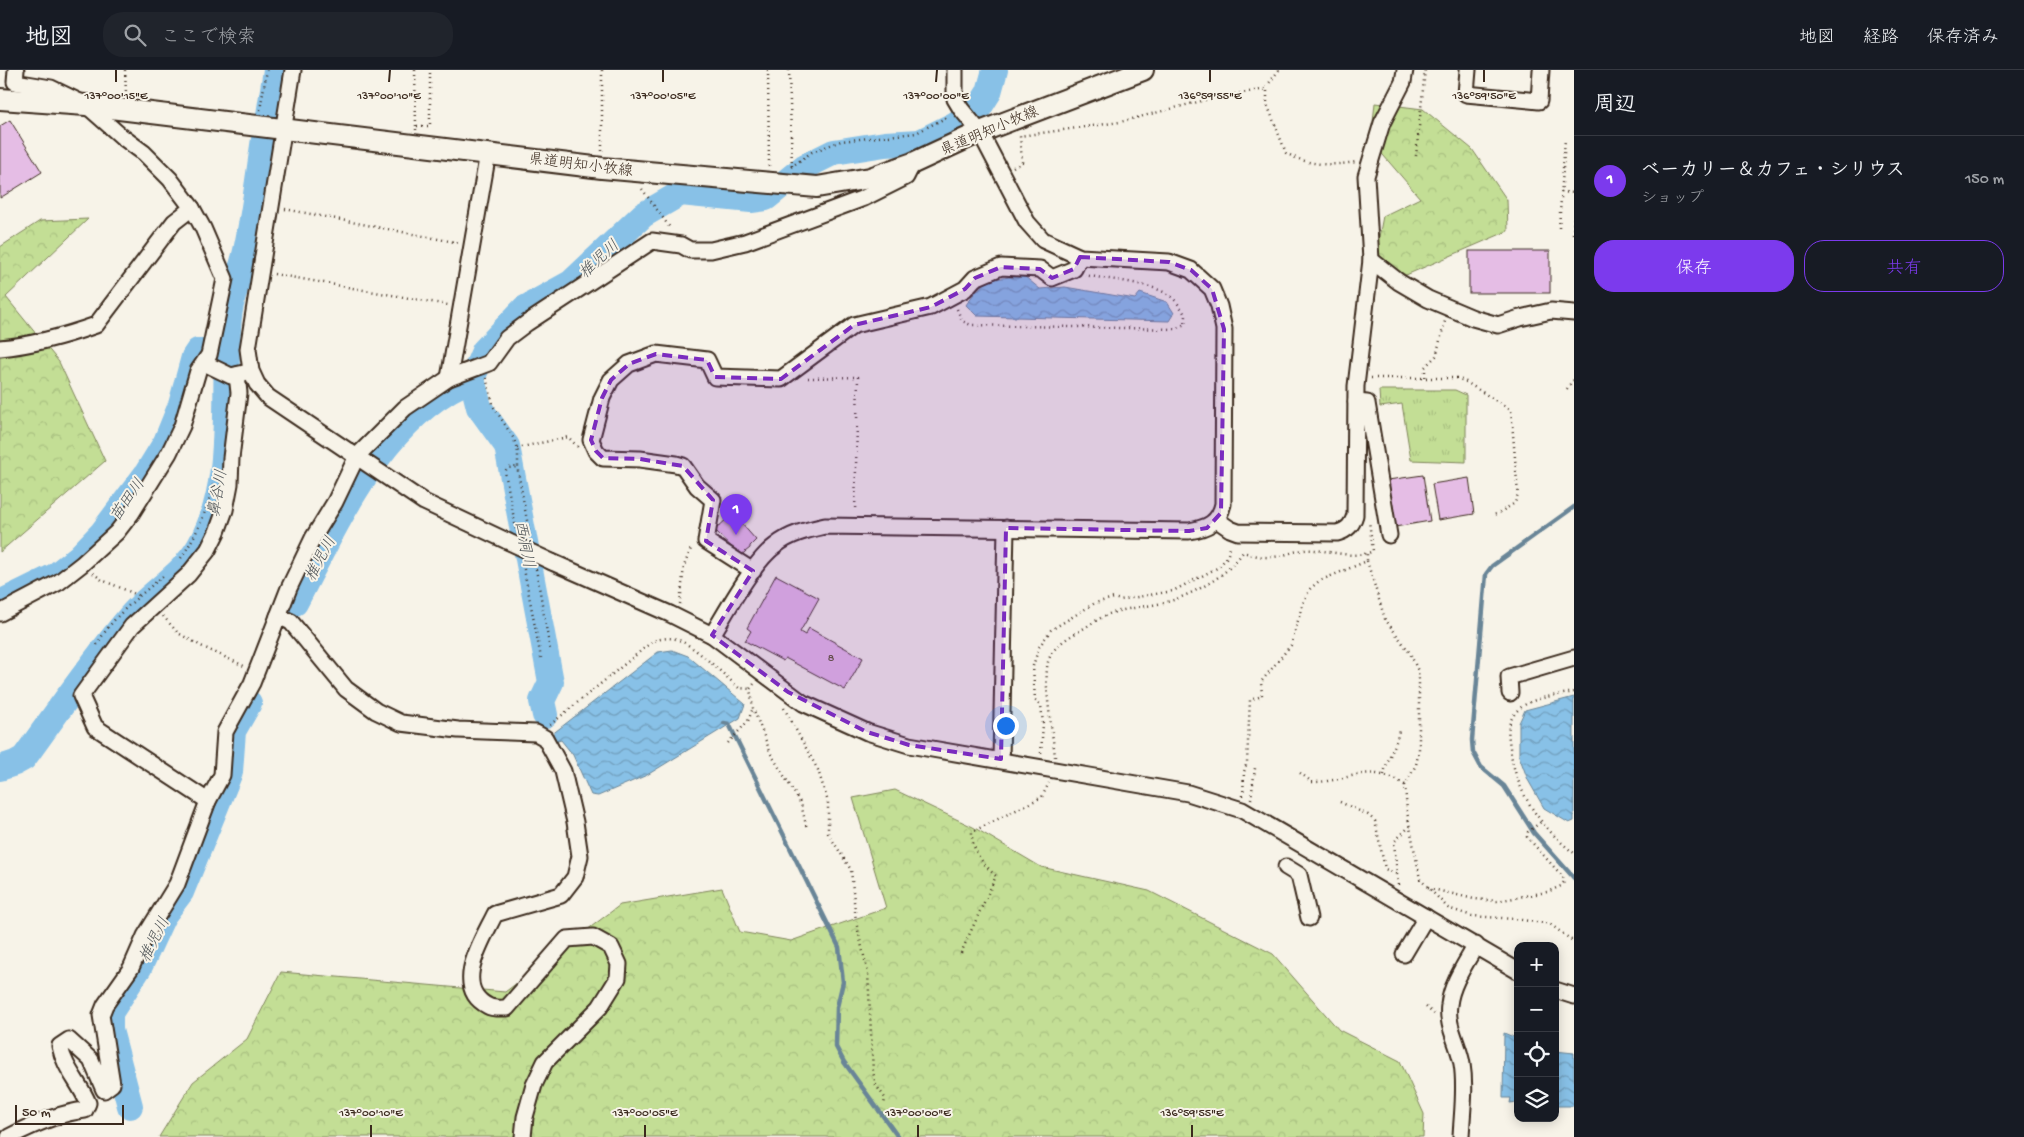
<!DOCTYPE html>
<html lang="ja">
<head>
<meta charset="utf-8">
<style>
	body { margin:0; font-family:"Gochi Hand","Klee One",sans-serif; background:#20242c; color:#f1f3f6 }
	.controls { position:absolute; right:15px; bottom:15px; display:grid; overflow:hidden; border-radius:10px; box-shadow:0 2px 12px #0003 }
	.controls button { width:45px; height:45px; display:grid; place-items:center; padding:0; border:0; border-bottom:1px solid #363941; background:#171b24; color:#f1f3f6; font:25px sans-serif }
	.scale { position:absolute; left:15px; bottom:12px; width:109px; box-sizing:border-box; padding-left:5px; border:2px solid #3b2a1e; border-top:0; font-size:14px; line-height:18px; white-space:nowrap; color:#3b2a1e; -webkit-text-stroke:4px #f7f3e8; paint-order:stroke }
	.you { position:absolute; left:1005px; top:655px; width:18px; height:18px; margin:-12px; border:4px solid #fff; border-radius:50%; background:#1a73e8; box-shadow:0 0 0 8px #1a73e833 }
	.badge { display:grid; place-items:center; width:32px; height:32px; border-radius:50%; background:#7c3aed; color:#fff; font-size:16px; font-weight:700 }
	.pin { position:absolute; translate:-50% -41px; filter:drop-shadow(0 1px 2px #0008) }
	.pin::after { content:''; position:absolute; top:26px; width:18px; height:15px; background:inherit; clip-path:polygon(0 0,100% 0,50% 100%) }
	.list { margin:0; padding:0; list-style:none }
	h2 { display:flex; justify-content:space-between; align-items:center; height:65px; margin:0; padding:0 20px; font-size:21px }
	h2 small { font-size:16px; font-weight:400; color:#9ea1a6 }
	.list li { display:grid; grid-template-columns:32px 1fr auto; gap:15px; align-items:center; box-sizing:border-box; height:90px; padding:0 20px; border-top:1px solid #363941 }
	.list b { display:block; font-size:19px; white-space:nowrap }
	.list p { margin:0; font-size:16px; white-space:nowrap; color:#9ea1a6 }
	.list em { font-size:16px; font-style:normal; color:#9ea1a6 }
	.actions { display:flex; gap:10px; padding:15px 20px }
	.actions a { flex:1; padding:11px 0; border:1px solid #7c3aed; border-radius:20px; text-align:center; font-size:18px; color:#7c3aed }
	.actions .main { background:#7c3aed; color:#fff }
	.icon { flex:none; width:28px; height:28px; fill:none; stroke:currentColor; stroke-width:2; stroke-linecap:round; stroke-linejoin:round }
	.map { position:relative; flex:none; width:1574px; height:1067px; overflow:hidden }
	header { display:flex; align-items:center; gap:30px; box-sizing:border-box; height:70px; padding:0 25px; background:#171b24; border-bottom:1px solid #363941 }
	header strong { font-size:24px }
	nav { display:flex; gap:28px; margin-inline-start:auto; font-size:18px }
	.search { width:350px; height:45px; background:#20242c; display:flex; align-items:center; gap:12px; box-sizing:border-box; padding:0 18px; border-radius:20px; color:#9ea1a6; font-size:19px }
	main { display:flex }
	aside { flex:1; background:#171b24 }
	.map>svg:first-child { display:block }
	.grass { fill:url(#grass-tufts); stroke:#7f845a }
	.forest { fill:url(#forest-crowns); stroke:#7f845a }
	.water { fill:url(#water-waves); stroke:#698597 }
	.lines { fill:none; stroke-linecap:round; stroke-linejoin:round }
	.stream { stroke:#698597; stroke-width:4.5 }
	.river { stroke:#88c1e7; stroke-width:26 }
	.building { fill:#e5bde5; stroke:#3b2a1e }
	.minor-casing { stroke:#3b2a1e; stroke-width:19 }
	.major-casing { stroke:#3b2a1e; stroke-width:24 }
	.path { stroke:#3b2a1e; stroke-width:2.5; stroke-dasharray:1 4; stroke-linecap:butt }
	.minor { stroke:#f7f3e8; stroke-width:15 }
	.major { stroke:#f7f3e8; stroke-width:20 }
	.minor-bridge-casing { stroke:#3b2a1e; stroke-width:19; stroke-linecap:butt }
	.minor-bridge { stroke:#f7f3e8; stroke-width:15 }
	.marked { fill:#7b2cbf; fill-opacity:0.2; stroke:#7b2cbf; stroke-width:4; stroke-dasharray:10 6; stroke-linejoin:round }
	.ticks { fill:none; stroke:#3b2a1e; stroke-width:2 }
	.labels { text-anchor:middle; stroke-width:4; stroke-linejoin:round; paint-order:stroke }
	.number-label { font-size:12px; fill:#664f50 }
	.street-label { font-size:15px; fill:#3b2a1e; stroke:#f7f3e8 }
	.water-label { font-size:16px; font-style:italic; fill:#52575a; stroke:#f7f3e8 }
	.ticks-label { font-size:12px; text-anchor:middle; fill:#3b2a1e; stroke:#f7f3e8; stroke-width:4; stroke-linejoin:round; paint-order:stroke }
</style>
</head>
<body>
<header>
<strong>地図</strong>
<div class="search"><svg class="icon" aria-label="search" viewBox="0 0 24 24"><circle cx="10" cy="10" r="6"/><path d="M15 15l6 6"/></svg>ここで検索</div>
<nav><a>地図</a><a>経路</a><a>保存済み</a></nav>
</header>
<main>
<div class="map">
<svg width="1574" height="1067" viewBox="0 0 1574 1067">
	<defs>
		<pattern id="grass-tufts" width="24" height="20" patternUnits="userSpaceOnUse" patternTransform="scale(1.25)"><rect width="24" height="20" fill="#c3de95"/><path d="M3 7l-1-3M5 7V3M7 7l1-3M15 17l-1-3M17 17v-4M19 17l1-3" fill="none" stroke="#a8bf80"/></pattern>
		<pattern id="forest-crowns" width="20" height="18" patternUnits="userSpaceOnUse" patternTransform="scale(1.25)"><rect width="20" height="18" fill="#c3de95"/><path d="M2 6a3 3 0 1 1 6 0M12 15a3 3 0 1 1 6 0" fill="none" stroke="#a8bf80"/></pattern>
		<pattern id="water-waves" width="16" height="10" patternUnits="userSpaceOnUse" patternTransform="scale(1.25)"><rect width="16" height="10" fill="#88c1e7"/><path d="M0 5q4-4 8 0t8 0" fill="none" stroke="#709dbb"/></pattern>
	</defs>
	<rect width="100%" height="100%" fill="#f7f3e8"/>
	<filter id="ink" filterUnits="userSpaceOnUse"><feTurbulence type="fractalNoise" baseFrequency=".02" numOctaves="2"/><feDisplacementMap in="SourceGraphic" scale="10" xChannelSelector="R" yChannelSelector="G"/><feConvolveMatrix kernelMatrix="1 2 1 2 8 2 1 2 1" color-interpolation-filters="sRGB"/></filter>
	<g filter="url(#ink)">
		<path class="grass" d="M1379,320h76l11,5v67l-55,-2 -9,-56 -22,3z"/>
		<g class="forest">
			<path d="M1375,33l48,6 49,40 35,51 1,31 -102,44 -31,-17 8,-42 37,-18 -49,-57z"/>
			<path d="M88,149l-82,78 53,65 46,99 -105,91v-305l40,-26z"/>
			<path d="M895,720l78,37 68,40 108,24 124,63 66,76 61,31 24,53 -1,23h-1264l34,-55 54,-43 34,-67 224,20 115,-87 102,-17 18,44 51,9 95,-33 -33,-110z"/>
		</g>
		<g class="water">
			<path d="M1024,206l16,13 25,-2 70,12 5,-6 27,9 7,11 -5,8 -192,-5 -11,-11c19,-29 27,-26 58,-29z"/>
			<path d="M672,580l16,6 57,48 -5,14 -93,57 -49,21 -7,-1 -18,-40 -12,-15 -6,2 -4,-7 107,-83z"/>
			<path d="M1574,627v124l-5,2 -25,-15 -16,-28 -9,-24v-33l6,-13z"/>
			<path d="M1504,963l14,6v63l-8,1 1,-5h-8z"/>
			<path d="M1555,981l19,2v53h-19z"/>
		</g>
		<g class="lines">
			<g class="stream">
				<path d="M1574,437l-82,59 -6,8 -14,166 1,12 8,15 23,19 30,47 40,45"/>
				<path d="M724,653l5,1 110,223 4,35 -6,25 -1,40 8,15 54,75"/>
			</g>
			<g class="river">
				<path d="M269,45l7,-45"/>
				<path d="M472,309l7,28 28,39 44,236 -9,19 3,14"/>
				<path d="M0,533l55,-27 24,-19 23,-24 45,-60 19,-31 15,-37 13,-48 4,-6"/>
				<path d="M295,533c39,-74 79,-167 153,-212 7,-5 16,-8 24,-12l12,-28 40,-42 47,-26 72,-68 38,-22 70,7 15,-2 38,-31 30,-15 51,-8 35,-2 34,-17 25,-17 10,-16 6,-22"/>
				<path d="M0,698l15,-5 9,-5c34,-47 67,-95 104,-139 21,-26 54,-43 71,-72 39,-67 22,-157 30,-230 2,-21 11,-42 16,-62 9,-38 13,-77 19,-116"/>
				<path d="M130,1036l-20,-76v-17l29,-45 24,-52 18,-24 49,-120 3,-41 16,-28"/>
			</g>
		</g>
		<g class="building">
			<path d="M10,50l32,52 -42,26v-72z"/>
			<rect x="1469" y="181" width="81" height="42"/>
			<path d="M1423,405l7,46 -35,6 -7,-47z"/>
			<path d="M1469,408l5,36 -36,6 -6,-36z"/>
			<path d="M730,446l6,7h5l15,17 -6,6v2l-10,8 -25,-26z"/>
			<path d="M776,505l43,23 -19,34 5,3 4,-7 54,30 -18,32 -60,-32 -2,3 -38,-20 6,-10 -4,-3z"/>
		</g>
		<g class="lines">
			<defs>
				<g id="minor">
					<path d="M293,0l-45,279 3,22 6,13 11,13 156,105 83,39"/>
					<path d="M1468,0l-2,24 73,7 2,-31"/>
					<path d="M1371,190l28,22 29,17 45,19 25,7 22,-7 31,-7 23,2"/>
					<path d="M0,278c33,-3 65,-12 96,-23l78,-103 18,-14"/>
					<path d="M204,293l27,13 13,-3"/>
					<path d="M449,308l39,-225"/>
					<path d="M1356,332l11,1 22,132"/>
					<path d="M1217,450l13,9 8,3 99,1c11,-3 15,-8 18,-18l1,-129 15,-126 -5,-84 16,-53 21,-41 2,-12"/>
					<path d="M552,492l118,52 42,21 91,68 64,29 42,13 279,48 54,17 276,161"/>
					<path d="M753,501l-47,-30 7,-41 -16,-14 -14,-20 -7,-2 -36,-5 -37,-1 -7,-7 -5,-11 11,-42 9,-18 18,-16 27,-10 51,6 8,17 66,2 73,-54 77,-18 34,-18 10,-11 26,-11 39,2 12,9 22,-9 6,-12"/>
					<path d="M0,543l59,-31 23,-18 35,-32 14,-18 38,-61 13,-27 16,-55 11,-16 16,-76 -22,-51 -11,-20 -22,-29 -26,-26 -23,-17 -35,-31 -35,-17 -36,-6 1,-12"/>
					<path d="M278,546l13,6 55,67 30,22 25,12 57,7 78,3 9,5 18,33 12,51 5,34 -5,21 -14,18 -66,19c-12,25 -44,73 -7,92 5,3 13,2 19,2l60,-69 26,-2 18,10 8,17 -1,14 -18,29 -55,55 -11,23 -9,32 -2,20"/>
					<path d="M712,565c15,-24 41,-73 63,-89 14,-12 32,-16 50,-20l364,5c18,-3 30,-8 34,-27l1,-175 -5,-23 -7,-17 -21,-19 -22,-8 -89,-5 -37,-17 -16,-18 -47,-90 -19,-23 -6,-10v-29"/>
					<path d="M1510,623l-1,-16 65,-19"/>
					<path d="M1001,689l5,-231"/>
					<path d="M208,731l-113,-74 -14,-31 51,-70 56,-51 20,-25 9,-18 8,-22 5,-26 1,-26 8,-65 -2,-18"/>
					<path d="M1286,797l13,8 10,43"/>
					<path d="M1404,884l22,-37"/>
					<path d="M1555,920l19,6"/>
					<path d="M9,1067c23,-12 50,-24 76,-27l3,-7c-8,-20 -24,-35 -28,-57l9,-6 22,20 13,30 8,-6 -11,-69 4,-10 26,-37 14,-32 32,-52 31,-83 14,-26 3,-43 27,-49 37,-95 24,-50 22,-36 22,-46 48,-48 44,-30 40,-15 18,-25 20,-15 125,-82 29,4 9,5h21l34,-8 119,-44 42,-21 7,-14"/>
					<path d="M1461,1067c1,-24 5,-49 1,-73 -3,-20 -16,-38 -13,-59 2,-21 17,-42 27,-60"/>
				</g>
				<path id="major" d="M0,29l86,6 516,63 215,19 53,-9 43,-15 67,-31 163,-62"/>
			</defs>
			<use href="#minor" class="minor-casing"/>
			<use href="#major" class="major-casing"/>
			<g class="path">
				<path d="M125,0l1,23"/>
				<path d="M415,0l1,56"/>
				<path d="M602,0v81"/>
				<path d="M768,0l1,97"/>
				<path d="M789,0l3,97"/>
				<path d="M1279,0l-12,16v18l19,49c23,13 45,13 70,9"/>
				<path d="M260,40l7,-40"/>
				<path d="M416,60v-4h14v-56"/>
				<path d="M1416,86l9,-86"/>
				<path d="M791,97l21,-15 29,-11 75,-8 33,-17"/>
				<path d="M1013,97l9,-5 -2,-26 100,-14 97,-25 50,-8"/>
				<path d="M642,119l29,40"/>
				<path d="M1561,122l13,1"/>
				<path d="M285,139l174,34"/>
				<path d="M1559,158l6,-89"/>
				<path d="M1573,164l1,-18"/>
				<path d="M274,204l174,31"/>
				<path d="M957,239l5,12 9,4 204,4 10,-5 1,-8c-5,-8 -9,-15 -17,-21 -20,-13 -60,-15 -84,-20"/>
				<path d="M1425,307v-10l11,-11 9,-35"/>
				<path d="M486,308l8,29 20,32 4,13v19l12,66"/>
				<path d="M808,308l50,-1 -3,135"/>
				<path d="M1371,308h86l9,4 45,28 7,84 -3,9 -18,11 -6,1"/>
				<path d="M1567,319l5,-8 2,-1"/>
				<path d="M517,378l51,-11 10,10"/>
				<path d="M516,459l-11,-57 2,-4 11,-1"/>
				<path d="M181,488c16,-23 27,-50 33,-77"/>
				<path d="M1367,491l18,58 25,34 8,18 1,9v70l-3,15 -11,20 2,27 13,67 28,29 24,8 43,3 35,5 24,18"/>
				<path d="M523,494l18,94"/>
				<path d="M536,499l14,81"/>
				<path d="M93,503l9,7 38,16"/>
				<path d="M680,534l4,-38 8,-20"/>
				<path d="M163,546l15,17 23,13 43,20"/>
				<path d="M97,575c14,-28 43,-49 66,-69"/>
				<path d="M754,614l-4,5 3,19 18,46 30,50 6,25"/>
				<path d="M1574,622c-19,4 -44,5 -57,19 -11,12 -9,23 -7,36 5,44 30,80 64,106"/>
				<path d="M784,638l34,62 10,32v31l23,37 5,52 12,51 5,99 3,13 9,13 -1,8"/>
				<path d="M550,655l103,-84c7,-2 15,-4 23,-2 17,5 48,36 63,49l11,1"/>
				<path d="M728,673l20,-22 5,-13"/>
				<path d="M1041,683l2,-29 -2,-19 -6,-5 -2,-34 6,-19 12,-17 44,-27 19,-5 6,2 53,-9 46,-24 8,-10 4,-12"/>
				<path d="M1055,687c-2,-23 -12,-75 -7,-95 4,-14 16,-22 28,-29 11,-6 21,-14 33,-19 22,-8 48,-7 70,-16 25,-10 49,-24 64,-46 10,3 20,6 30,5 11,-1 21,-6 31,-7 22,-2 48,11 69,1l-4,-30"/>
				<path d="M1300,703l12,9c41,0 53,-21 93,3"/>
				<path d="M1384,705c2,-16 13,-29 15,-45"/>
				<path d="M1243,726l1,-24 3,-10 3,-62 12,-4 -1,-14 30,-37 12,-42 7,-14 9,-8 48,-20v-7"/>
				<path d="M1251,729l4,-31"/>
				<path d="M1340,732l28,13 7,6 10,48 12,5"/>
				<path d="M1398,815l-4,-43 16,-16"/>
				<path d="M1428,818l46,11 23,2 50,-9 14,-6 3,-4 -1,-5 -36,-40 1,-5 14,-11"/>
				<path d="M961,883l35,-77c-13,-12 -25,-26 -24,-44l70,-35 7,-14"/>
				<path d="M1426,937l8,7"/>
			</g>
			<use href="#minor" class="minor"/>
			<use href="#major" class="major"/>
			<defs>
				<path id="minor-bridge" d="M507,471l45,21"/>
			</defs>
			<use href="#minor-bridge" class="minor-bridge-casing"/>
			<use href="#minor-bridge" class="minor-bridge"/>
		</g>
	</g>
	<path class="marked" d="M1080,187l89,5 22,8 21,19 12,40 -3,184 -14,15 -18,3 -183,-3 -5,231 -92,-14 -42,-13 -79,-40 -76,-57 41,-64 -47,-30 7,-41 -30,-34 -43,-7 -37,-1 -7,-7 -5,-11 11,-42 9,-18 18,-16 27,-10 51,6 8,17 66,2 73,-54 77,-18 34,-18 10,-11 26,-11 39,2 12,9 22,-9z"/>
	<path class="ticks" d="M116,12v-12M389,12l1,-12M663,12v-12M936,12l1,-12M1210,12v-12M1484,12v-12M371,1067v-12M645,1067v-12M918,1067v-12M1192,1067v-12"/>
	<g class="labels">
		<g class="number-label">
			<text x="831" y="591">8</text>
		</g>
		<g class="street-label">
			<text transform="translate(989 60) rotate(-23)" y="5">県道明知小牧線</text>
			<text transform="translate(581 94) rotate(7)" y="5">県道明知小牧線</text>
		</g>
		<g class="water-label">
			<text transform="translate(598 188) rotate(-43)" y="6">椎児川</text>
			<text transform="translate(216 423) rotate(-80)" y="6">鼻谷川</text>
			<text transform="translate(126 429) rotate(-55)" y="6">苗田川</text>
			<text transform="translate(526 474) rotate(79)" y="6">西洞川</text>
			<text transform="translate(319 488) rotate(-62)" y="6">椎児川</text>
			<text transform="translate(153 869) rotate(-63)" y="6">椎児川</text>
		</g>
	</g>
	<g class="ticks-label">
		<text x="116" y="29">137°00'15"E</text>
		<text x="389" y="29">137°00'10"E</text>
		<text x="663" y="29">137°00'05"E</text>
		<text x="936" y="29">137°00'00"E</text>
		<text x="1210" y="29">136°59'55"E</text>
		<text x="1484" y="29">136°59'50"E</text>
		<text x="371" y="1046">137°00'10"E</text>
		<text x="645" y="1046">137°00'05"E</text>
		<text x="918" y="1046">137°00'00"E</text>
		<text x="1192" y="1046">136°59'55"E</text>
	</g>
</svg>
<div class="controls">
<button>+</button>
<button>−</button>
<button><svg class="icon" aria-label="locate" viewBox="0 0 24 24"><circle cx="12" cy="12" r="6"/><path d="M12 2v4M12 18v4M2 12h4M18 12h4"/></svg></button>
<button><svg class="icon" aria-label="layers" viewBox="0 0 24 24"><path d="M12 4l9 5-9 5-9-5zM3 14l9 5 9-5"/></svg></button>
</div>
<div class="scale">50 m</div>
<div class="you"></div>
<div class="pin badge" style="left:736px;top:465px">1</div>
</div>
<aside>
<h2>周辺<small></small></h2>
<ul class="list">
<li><span class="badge">1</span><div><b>ベーカリー＆カフェ・シリウス</b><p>ショップ</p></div><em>150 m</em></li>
</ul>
<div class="actions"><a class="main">保存</a><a>共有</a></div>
</aside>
</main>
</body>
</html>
